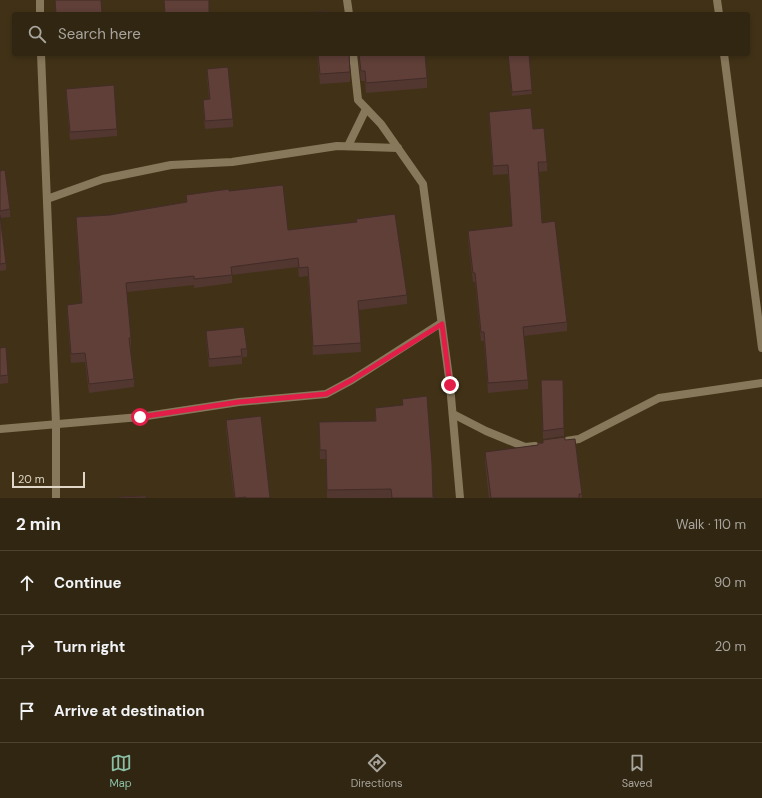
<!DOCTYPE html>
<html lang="en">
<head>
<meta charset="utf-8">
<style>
	body { margin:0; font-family:"DM Sans",sans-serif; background:#3d321f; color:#f1f3f6 }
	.scale { position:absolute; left:12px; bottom:10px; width:73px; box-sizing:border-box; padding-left:4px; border:2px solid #dfd6c7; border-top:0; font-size:11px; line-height:14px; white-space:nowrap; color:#dfd6c7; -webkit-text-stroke:3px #413217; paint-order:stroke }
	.stop { position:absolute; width:12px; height:12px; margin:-9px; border:3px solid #e11d48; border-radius:50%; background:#fff }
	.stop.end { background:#e11d48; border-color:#fff; box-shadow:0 1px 4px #0008 }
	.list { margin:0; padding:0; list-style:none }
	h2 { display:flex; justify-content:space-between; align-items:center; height:52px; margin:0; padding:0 16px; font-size:17px }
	h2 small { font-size:13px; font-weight:400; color:#a8a59f }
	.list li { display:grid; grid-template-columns:26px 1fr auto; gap:12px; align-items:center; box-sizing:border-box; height:64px; padding:0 16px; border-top:1px solid #4c4331 }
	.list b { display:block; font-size:15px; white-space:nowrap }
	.list em { font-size:13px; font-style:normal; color:#a8a59f }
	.icon { flex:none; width:22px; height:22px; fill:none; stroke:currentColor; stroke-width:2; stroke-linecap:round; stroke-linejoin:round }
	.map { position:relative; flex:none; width:762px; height:498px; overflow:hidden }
	.search { position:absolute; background:#312611; box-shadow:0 2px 6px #0003; left:12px; right:12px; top:12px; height:44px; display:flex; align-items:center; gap:10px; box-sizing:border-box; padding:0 14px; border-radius:4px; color:#a8a59f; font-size:15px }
	.sheet { height:244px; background:#312611 }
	nav { display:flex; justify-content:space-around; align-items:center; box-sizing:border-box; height:56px; border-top:1px solid #4c4331; background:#312611; font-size:11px; color:#a8a59f }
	nav a { display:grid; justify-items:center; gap:2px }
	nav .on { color:#8abfa5 }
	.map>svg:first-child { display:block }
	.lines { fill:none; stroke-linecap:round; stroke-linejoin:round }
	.minor { stroke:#88785b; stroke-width:8 }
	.wall { fill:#523630 }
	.building { fill:#5f3f38; stroke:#422c27 }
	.route { stroke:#e11d48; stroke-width:5 }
</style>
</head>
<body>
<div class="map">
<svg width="762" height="498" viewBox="0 0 762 498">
	<rect width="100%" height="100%" fill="#413217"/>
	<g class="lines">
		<g class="minor">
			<path d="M347,0l2,14"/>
			<path d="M717,0l2,14"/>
			<path d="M40,14v-14"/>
			<path d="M41,54l15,370v74"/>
			<path d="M353,54l5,46 23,24 42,60 27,201 10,113"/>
			<path d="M724,54l38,294"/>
			<path d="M348,146l18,-37"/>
			<path d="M47,199l56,-20 68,-14 61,-3 105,-16 61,2"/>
			<path d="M453,414l33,17 39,16 10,-1"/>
			<path d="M0,429l140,-12 99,-15 87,-8 26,-14 89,-57"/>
			<path d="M566,441l13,-2 80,-41 103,-15"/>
		</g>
	</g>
	<g class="wall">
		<path d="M317,54h32l1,18v10l-30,2z"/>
		<path d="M358,54h67l2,24v10l-61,5 -1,-12h-4z"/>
		<path d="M508,54h21l3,40 -20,2z"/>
		<path d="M207,69l26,50v8l-28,2 -2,-22v-7l6,-1 -2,-22z"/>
		<path d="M66,89l51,40v7l-47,4 -4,-43z"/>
		<path d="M489,112l44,17 14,33v9l-8,1 3,51 25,99v9l-43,5 4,44v9l-40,4 -4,-52h-3l-6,-59h-2l-5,-42v-9l44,-5 -4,-52 -15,1 -4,-54z"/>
		<path d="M0,171l10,38v8l-10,1 6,45v7l-6,1z"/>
		<path d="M229,191l59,39 68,-8v-3l51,76v9l-48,6 2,42 -48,3 -5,-79 -9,1 -1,-10 -66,8v8l-38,5v-3l-67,7 4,46v9h-1l4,32v8l-45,6 -4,-31 -14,1 -4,-50v-8l14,-2 -5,-77v-9l34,-2 76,-13v-7z"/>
		<path d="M206,331l41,18v8h-5v7l-33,3 -3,-28z"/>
		<path d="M0,348l8,27v8l-8,1z"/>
		<path d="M541,380h22l1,56 -21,3z"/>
		<path d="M402,399l31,98 3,1h-109l-1,-39h-6l-1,-37 56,-1v-13l27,-3z"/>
		<path d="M226,420l44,78h-36l-8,-68z"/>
		<path d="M565,440l17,54v4h-93l-4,-36v-10l53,-7z"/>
	</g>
	<g class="building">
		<path d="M55,0h46l1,14h-46z"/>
		<path d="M164,0h45v14h-44z"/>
		<path d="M327,11v3h-32z"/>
		<path d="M318,54h31l1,18 -30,2z"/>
		<path d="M359,54h66l2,24 -61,5 -1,-12h-4z"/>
		<path d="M508,54h21l3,36 -20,2z"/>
		<path d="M228,67l5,52 -28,2 -2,-21 7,-1 -3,-30z"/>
		<path d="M114,85l3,44 -47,3 -4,-43z"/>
		<path d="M531,108l2,21 11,-1 3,34h-9l4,61 13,-2 12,101 -44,5 5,53 -40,3 -4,-51h-3l-6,-59h-2l-5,-42 44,-5 -4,-61 -15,1 -4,-54z"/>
		<path d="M5,170l5,39 -10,2v-40z"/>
		<path d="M283,185l5,45 69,-8 -1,-3 39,-5 12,81 -49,6 3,42 -48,3 -5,-79 -9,1 -1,-10 -67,9 1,8 -38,4v-3l-68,7 5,55h-2l5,41 -45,5 -4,-31 -14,1 -4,-49 15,-2 -6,-86 34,-2 77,-13 -1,-7 43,-6v2z"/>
		<path d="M0,215l6,48 -6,1z"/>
		<path d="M244,327l3,22h-6l1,7 -33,3 -3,-28z"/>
		<path d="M6,347l2,28 -8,1v-28z"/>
		<path d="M541,380h22l1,48 -21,3z"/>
		<path d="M427,396l5,68 1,33h3v1h-44l-1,-9 -64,1 -1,-40h-6l-1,-28 57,-1 -1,-13 28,-3 -1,-6z"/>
		<path d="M261,416l9,82h-24v-1l-11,1 -9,-78z"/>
		<path d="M565,437v3l10,-1 7,55h-3v4h-88l-6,-46 53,-7v-2h5v-3z"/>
		<path d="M146,496v2h-27v-1z"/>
	</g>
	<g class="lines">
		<path class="route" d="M140,417l99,-15 87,-8 26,-14 90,-56 8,61"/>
	</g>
</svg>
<div class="scale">20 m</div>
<div class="stop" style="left:140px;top:417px"></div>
<div class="stop end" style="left:450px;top:385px"></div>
<div class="search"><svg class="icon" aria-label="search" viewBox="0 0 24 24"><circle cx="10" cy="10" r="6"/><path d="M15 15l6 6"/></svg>Search here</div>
</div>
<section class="sheet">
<h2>2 min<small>Walk · 110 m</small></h2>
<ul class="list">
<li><svg class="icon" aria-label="ahead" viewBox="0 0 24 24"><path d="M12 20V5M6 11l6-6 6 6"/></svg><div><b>Continue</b></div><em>90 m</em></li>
<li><svg class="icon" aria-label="right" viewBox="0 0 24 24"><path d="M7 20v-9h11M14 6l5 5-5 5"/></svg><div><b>Turn right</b></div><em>20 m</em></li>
<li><svg class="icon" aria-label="arrive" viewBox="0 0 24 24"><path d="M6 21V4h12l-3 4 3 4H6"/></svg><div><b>Arrive at destination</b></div></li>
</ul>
</section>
<nav>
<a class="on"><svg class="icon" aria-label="map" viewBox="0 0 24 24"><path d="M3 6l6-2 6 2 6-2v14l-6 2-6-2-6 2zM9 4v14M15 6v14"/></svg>Map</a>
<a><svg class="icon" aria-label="directions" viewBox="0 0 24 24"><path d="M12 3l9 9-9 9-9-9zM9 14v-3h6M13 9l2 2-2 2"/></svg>Directions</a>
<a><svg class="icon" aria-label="saved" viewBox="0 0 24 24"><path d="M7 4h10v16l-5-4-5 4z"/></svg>Saved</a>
</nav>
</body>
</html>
